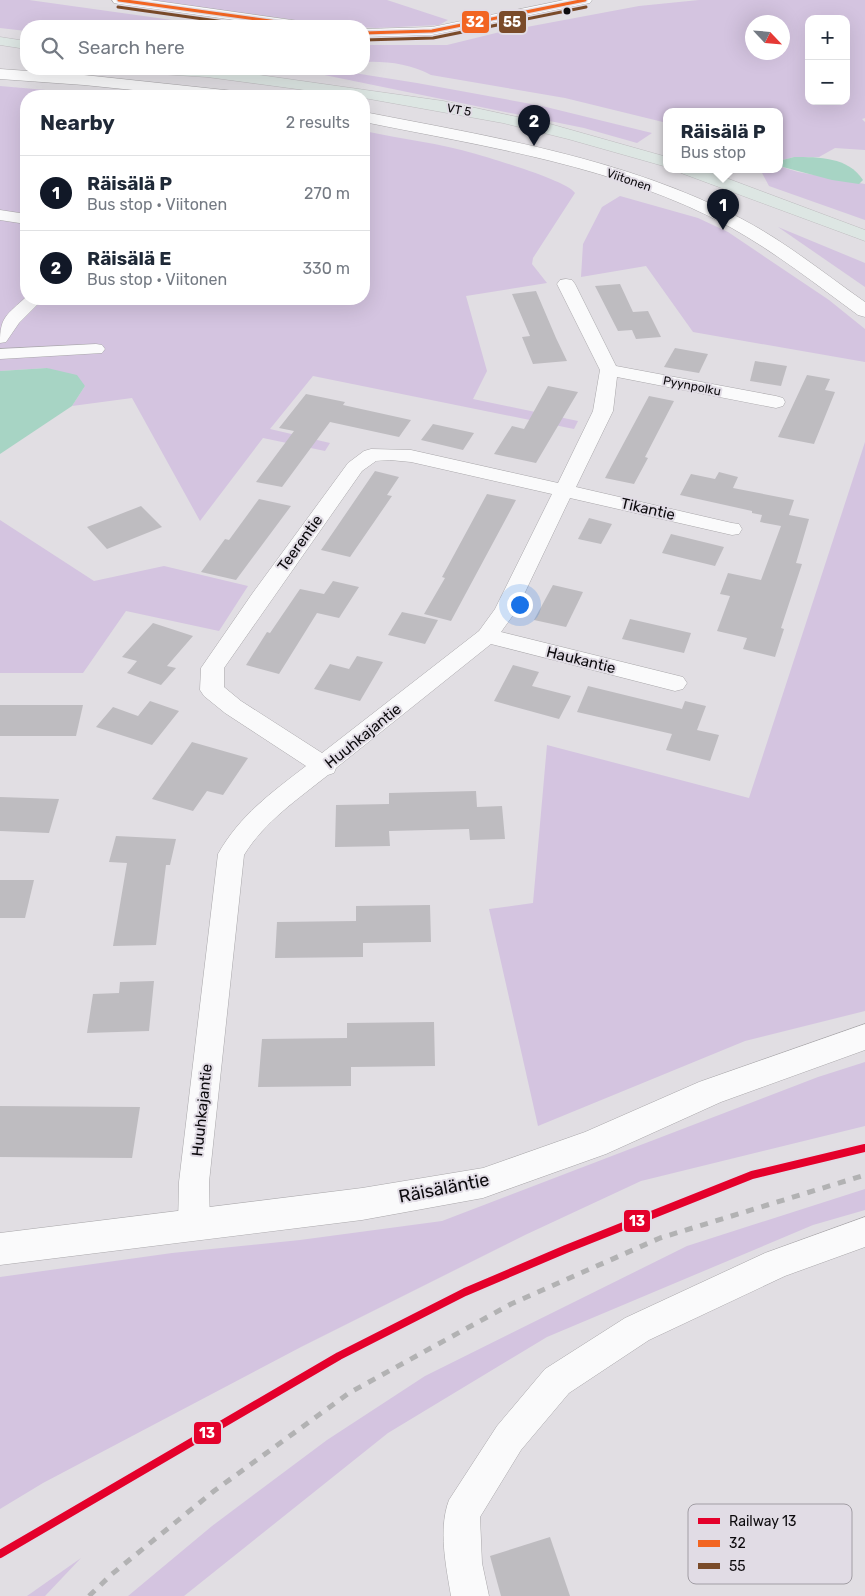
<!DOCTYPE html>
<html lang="en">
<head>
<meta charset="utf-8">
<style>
	body { margin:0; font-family:Rubik,sans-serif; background:#f6f6f7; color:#1f2937 }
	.controls { position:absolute; right:15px; top:15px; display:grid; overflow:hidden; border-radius:10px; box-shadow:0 5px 20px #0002 }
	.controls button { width:45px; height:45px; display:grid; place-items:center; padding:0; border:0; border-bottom:1px solid #e0e1e3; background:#fff; color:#1f2937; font:25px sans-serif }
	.compass { position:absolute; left:745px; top:15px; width:45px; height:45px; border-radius:50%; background:#fff; box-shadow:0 5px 20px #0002; rotate:116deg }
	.you { position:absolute; left:519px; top:604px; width:18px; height:18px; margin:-12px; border:4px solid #fff; border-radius:50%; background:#1a73e8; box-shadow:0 0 0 8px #1a73e833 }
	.badge { display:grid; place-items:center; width:32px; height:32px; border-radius:50%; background:#111827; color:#fff; font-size:16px; font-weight:700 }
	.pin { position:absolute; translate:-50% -41px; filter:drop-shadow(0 1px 2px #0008) }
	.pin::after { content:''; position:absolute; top:26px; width:18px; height:15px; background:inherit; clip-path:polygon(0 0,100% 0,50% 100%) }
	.popup { position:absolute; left:663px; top:108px; width:120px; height:65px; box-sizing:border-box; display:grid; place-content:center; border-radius:10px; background:#fff; filter:drop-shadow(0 1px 4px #0005); font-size:16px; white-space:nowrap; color:#747a83 }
	.popup b { font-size:19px; color:#1f2937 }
	.popup::after { content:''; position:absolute; left:50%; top:100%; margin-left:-10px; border:10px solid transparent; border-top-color:#fff }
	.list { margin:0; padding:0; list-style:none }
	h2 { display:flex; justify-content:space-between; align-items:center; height:65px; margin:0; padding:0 20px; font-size:21px }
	h2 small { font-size:16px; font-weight:400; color:#747a83 }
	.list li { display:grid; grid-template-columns:32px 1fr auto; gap:15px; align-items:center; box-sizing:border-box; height:75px; padding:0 20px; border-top:1px solid #e0e1e3 }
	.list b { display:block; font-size:19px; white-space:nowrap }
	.list p { margin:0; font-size:16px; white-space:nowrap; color:#747a83 }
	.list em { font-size:16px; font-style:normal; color:#747a83 }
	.icon { flex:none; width:28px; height:28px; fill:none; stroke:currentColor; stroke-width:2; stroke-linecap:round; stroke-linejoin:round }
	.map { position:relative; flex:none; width:865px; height:1596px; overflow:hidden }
	.search { position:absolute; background:#fff; box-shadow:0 5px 20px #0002; left:20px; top:20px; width:350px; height:55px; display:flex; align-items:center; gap:12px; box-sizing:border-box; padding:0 18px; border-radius:20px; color:#747a83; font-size:19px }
	.panel { position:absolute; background:#fff; box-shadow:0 5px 20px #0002; left:20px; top:90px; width:350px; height:215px; border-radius:20px }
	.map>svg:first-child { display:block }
	.green { fill:#d4c4e0; fill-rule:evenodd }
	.water { fill:#a7d4c4 }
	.building { fill:#bebcc0 }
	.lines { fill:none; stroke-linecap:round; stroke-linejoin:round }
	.minor-casing { stroke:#a9a7aa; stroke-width:1 }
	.tertiary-casing { stroke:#a9a7aa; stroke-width:1 }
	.secondary-casing { stroke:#a9a7aa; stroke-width:1 }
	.trunk-casing { stroke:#bfbdc0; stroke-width:1 }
	.minor { fill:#fafafb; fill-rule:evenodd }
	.tertiary { fill:#fafafb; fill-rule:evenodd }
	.secondary { fill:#fafafb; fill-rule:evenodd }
	.trunk { fill:#dde6e3; fill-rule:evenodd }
	.rail { stroke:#b2b2b3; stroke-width:5; stroke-dasharray:8 8; stroke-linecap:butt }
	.bus-1-casing { stroke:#e1dce5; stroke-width:5.5 }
	.bus-2-casing { stroke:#e1dce5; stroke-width:5.5 }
	.bus-1 { stroke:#f26522; stroke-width:3 }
	.bus-2 { stroke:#7a4b2a; stroke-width:3 }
	.rail-1-casing { stroke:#e1dce5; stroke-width:12 }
	.rail-1 { stroke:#e4002b; stroke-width:8 }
	.bus-dot { fill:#0c0a0d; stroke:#e1dce5; stroke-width:2 }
	.labels { text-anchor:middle; stroke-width:4; stroke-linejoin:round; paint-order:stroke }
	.far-street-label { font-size:12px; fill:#0c0a0d; stroke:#e1dce5 }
	.street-label { font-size:15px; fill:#0c0a0d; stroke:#e1dce5 }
	.near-street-label { font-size:18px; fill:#0c0a0d; stroke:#e1dce5 }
	.key { fill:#e1dce5; stroke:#a19da4; stroke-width:1 }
	.key-label { font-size:14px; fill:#0c0a0d }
	.line-badge { stroke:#e1dce5; stroke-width:2 }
	.badge-label { font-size:14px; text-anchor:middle; font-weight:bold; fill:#fff }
</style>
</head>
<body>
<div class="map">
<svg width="865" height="1596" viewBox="0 0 865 1596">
	<rect width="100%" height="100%" fill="#e1dee3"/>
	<g class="green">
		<path d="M0,0h29l186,26h-189v5l-26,-3z"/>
		<path d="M147,0h240l61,20 -9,5 -63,3 -36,-2z"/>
		<path d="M699,0h166v118l-3,1 3,3v28l-30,-2 -16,9h-25l-15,4v-50h-112v12l-102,-25 -134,-23c-21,-11 -44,-14 -67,-13v-17h83l53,-13 139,-26zM809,19h37v82h-37zM752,22h30v30h-30z"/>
		<path d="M295,69h34l88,14 125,23 110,27 -15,10 -53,-15z"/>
		<path d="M0,86l114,10h-88v203h338v-168c37,8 76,12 112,23 17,5 92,27 99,39l-42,65 -1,6 15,19 -81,13 21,75 -14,28 105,22 -4,8 -261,-53 -43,53 60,14 -5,8 -62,-13 -63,83 -68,-123 -60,8 13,-20 -38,-18 -47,3z"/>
		<path d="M779,166l19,6 67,12v36l-96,-34 -8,-15 -5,-2h23z"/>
		<path d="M620,196l78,22 30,14 101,68 36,29v33l-172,-30 -47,-66 -65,11 2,-33 19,-37z"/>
		<path d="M778,227l87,36v24z"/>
		<path d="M865,442v569l-120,30 -207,85 -49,-217 44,-6 14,-158 202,53z"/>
		<path d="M0,520l94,61 70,-15 84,20 -29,45 -93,-20 -43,62h-83z"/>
		<path d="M865,1062v64l-224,55 -116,54 -224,112 -258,136 -43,26v-232l172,-24 128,-13 142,-19 376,-144z"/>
		<path d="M865,1189v21l-52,15 -266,112 -159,96 -204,163h-56l84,-70 115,-86 98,-64 262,-130z"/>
		<path d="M81,1558l-36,38h-18z"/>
	</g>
	<g class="water">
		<path d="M794,157c25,0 54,0 69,23l-4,4 -27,-4 -53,-14v-5z"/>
		<path d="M47,368l30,7 8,11 -13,20 -72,48v-83z"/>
	</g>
	<g class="building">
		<path d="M620,284l13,28 15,-1 13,26 -25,2 -4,-9 -14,1 -23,-45z"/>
		<path d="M536,291l20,47 11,23 -34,3 -11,-27 8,-1 -18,-42z"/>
		<path d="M675,348l33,6 -9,19 -35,-6z"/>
		<path d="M755,361l32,5 -6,20 -31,-5z"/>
		<path d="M807,375l23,4 -5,11 10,2 -21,52 -36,-7z"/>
		<path d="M548,386l30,6 -42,71 -42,-9 18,-28 12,3z"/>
		<path d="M306,394l39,8 -2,3 68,15 -12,17 -69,-15 -48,65 -26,-5 38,-51 -15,-3z"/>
		<path d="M649,396l25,5 -29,56 3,1 -14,26 -29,-6z"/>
		<path d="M433,424l41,9 -11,17 -42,-10z"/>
		<path d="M375,471l24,6 -12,18 5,1 -42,61 -29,-7z"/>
		<path d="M719,472l19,5 -5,11 61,12 -5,15 20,4 -13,44 6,1 -21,64 3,1 -9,28 -32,-8 4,-11 -30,-7 13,-35 -10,-2 8,-21 33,7 20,-54 -21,-4 2,-7 -10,-2v-2l-72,-16 11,-21 24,5z"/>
		<path d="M487,494l29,6 -65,121 -27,-7 21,-36 -3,-1z"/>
		<path d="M259,499l32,7 -55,74 -35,-8 24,-33 4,1z"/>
		<path d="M141,506l21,21 -55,22 -20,-22z"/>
		<path d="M589,518l23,6 -11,20 -23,-5z"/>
		<path d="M671,534l53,13 -9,19 -53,-13z"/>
		<path d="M333,581l26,6 -20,31 -22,-5 -38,61 -33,-9 21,-33 3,1 30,-44 24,5z"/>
		<path d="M553,585l30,7 -17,35 -32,-7z"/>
		<path d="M402,612l36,8 -13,24 -37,-9z"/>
		<path d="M630,619l61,14 -7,20 -62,-14z"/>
		<path d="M153,623l40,13 -26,30 9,2 -15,17 -34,-12 10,-12 -15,-4z"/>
		<path d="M357,656l26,6 -23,39 -46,-12 16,-25 19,5z"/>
		<path d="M513,665l26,7 -7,14 39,10 -12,23 -65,-18z"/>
		<path d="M588,686l94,23 3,-8 21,5 -9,24 22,5 -9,26 -44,-11 6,-16 -95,-22z"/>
		<path d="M150,701l29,10 -27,34 -56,-18 17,-20 25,9z"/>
		<path d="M0,705h83l-7,31h-76z"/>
		<path d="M192,742l56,16 -25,37 -16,-4 -14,20 -41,-12z"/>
		<path d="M476,791l1,16 25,-1 3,33 -35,1 -1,-11 -80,2 1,15 -55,1 1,-42 53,-1v-11z"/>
		<path d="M0,797l59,2 -10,34 -49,-2z"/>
		<path d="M116,836l60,3 -6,26h-4l-10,80 -43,1 14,-83 -18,-1z"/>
		<path d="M0,880h34l-9,38h-25z"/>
		<path d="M430,905l1,37 -68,1v14l-88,1 2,-36 79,-1v-15z"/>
		<path d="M154,981l-5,50 -62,2 6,-39 26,-1 1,-11z"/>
		<path d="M434,1022l1,44 -84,1v19l-93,1 4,-48 85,-1v-15z"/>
		<path d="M0,1106l140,1 -8,51 -132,-1z"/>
		<path d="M550,1537l20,59h-69l-11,-40z"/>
	</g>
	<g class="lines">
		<defs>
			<g id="minor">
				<path d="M0,210l26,4v10l-26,-4z"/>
				<path d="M566,279l6,1 3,4 41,82 160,30 7,2 2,4 -2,4 -7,2 -159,-31 -4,34 -37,76 156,36 7,1 3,5 -3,5 -7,1 -162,-37 -54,113 -15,21 174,43 8,2 4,6 -4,6 -8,2 -184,-47 -155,124 -2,5 -6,2c-30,24 -64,47 -84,80l-35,327 1,43 -5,10 -11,5 -11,-5 -5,-10 1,-43 39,-328c22,-39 53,-61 88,-88l-81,-53 -21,-17 -4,-6 1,-22 51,-74 96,-131 16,-12 7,-2 40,1 147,33 35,-72 7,-41 -43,-86 3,-4zM390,460l21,2 141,32 -57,115 -16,22 -157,122 -81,-52 -17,-14v-19l138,-197 14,-10z"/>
				<path d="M26,297v2h17l-24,24 -13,19 -6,1c0,-27 7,-28 26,-46z"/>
				<path d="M96,344l6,1 3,4 -3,4 -102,6v-10z"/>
				<path d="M865,1217v30l-80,29 -136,64 -80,53 -48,57 -41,67 2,46 7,33h-38c-5,-30 -13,-67 -2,-96l48,-74 48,-57 80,-51 140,-65z"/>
			</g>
			<g id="tertiary">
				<path d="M112,0h38l156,22 5,1 2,3h-36l-158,-22 -5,-1z"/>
				<path d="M564,0h28l-2,3 -5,1 -153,31 -68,2v-8l68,-2z"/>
				<path d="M865,1024v26l-144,52 -115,52 -123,44 -121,22 -362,45v-32l362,-45 121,-20 102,-36 114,-50z"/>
			</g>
			<g id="secondary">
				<path d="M0,69l84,6 150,16 6,2 2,3h-50l-108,-11 -84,-6z"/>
				<path d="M364,112c128,25 262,46 378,107 44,23 83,55 123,83v15l-7,-2c-41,-30 -83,-63 -128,-88 -112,-61 -243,-80 -366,-105z"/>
			</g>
			<g id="trunk">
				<path d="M0,37l26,4v8l-26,-4z"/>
				<path d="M153,69h64l226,32 107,23 117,33v10l-99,-28 -65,-16 -139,-25v-2h-15l-142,-19 -47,-3 -5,-2z"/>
				<path d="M679,169h23l163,61v11l-184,-68z"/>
			</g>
		</defs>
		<use href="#minor" class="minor-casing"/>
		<use href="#tertiary" class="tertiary-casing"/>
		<use href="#secondary" class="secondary-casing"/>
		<use href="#trunk" class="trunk-casing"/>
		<use href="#minor" class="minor"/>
		<use href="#tertiary" class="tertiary"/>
		<use href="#secondary" class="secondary"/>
		<use href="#trunk" class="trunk"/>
		<path class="rail" d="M89,1596l23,-22 102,-83 135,-98 162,-89 149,-66 205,-63"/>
		<defs>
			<g id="bus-1">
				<path d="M119,0l187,26"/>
				<path d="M364,33l68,-2 153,-31"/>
			</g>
			<g id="bus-2">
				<path d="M118,7l135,19"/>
				<path d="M364,40l69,-2 153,-31"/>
			</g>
		</defs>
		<use href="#bus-1" class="bus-1-casing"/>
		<use href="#bus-2" class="bus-2-casing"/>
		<use href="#bus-1" class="bus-1"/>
		<use href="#bus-2" class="bus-2"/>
		<defs>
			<path id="rail-1" d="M0,1554l339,-198 126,-64 101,-43 186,-74 113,-27"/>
		</defs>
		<use href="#rail-1" class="rail-1-casing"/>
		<use href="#rail-1" class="rail-1"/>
	</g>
	<circle class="bus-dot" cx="567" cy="11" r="4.5"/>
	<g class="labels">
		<g class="far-street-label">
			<text transform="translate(459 110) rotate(10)" y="4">VT 5</text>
			<text transform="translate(629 180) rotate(19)" y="4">Viitonen</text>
			<text transform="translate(692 386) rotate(11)" y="4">Pyynpolku</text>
		</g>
		<g class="street-label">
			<text transform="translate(648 509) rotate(13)" y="5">Tikantie</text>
			<text transform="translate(300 543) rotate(-54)" y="5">Teerentie</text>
			<text transform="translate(581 660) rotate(14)" y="5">Haukantie</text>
			<text transform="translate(363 736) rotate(-39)" y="5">Huuhkajantie</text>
			<text transform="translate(202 1110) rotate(-84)" y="5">Huuhkajantie</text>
		</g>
		<g class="near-street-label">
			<text transform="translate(444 1188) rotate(-11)" y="6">Räisäläntie</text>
		</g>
	</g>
	<rect x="688" y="1504" width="164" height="80" rx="8" class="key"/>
	<rect x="698" y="1518" width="22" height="6" fill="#e4002b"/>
	<rect x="698" y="1540" width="22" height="7" fill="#f26522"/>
	<rect x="698" y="1563" width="22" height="6" fill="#7a4b2a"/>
	<g class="key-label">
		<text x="729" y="1526">Railway 13</text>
		<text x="729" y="1548">32</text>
		<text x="729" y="1571">55</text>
	</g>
	<g class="line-badge">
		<rect x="498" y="10" width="29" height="24" rx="5" fill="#7a4b2a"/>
		<rect x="461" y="10" width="29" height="24" rx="5" fill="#f26522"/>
		<rect x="623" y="1209" width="28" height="24" rx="5" fill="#e4002b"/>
		<rect x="193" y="1421" width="29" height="24" rx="5" fill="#e4002b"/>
	</g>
	<g class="badge-label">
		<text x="512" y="27">55</text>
		<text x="475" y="27">32</text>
		<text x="637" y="1226">13</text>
		<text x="207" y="1438">13</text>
	</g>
</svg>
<div class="controls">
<button>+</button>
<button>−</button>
</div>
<svg class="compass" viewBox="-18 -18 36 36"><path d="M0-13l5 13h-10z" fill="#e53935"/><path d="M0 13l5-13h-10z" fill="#747a83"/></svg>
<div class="you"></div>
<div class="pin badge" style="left:723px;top:230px">1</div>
<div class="popup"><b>Räisälä P</b>Bus stop</div>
<div class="pin badge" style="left:534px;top:146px">2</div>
<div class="search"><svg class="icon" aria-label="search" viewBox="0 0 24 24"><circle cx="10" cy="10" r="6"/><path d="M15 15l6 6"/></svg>Search here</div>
<section class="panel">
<h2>Nearby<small>2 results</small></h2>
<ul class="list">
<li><span class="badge">1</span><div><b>Räisälä P</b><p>Bus stop · Viitonen</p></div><em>270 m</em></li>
<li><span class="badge">2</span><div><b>Räisälä E</b><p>Bus stop · Viitonen</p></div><em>330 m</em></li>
</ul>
</section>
</div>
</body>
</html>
